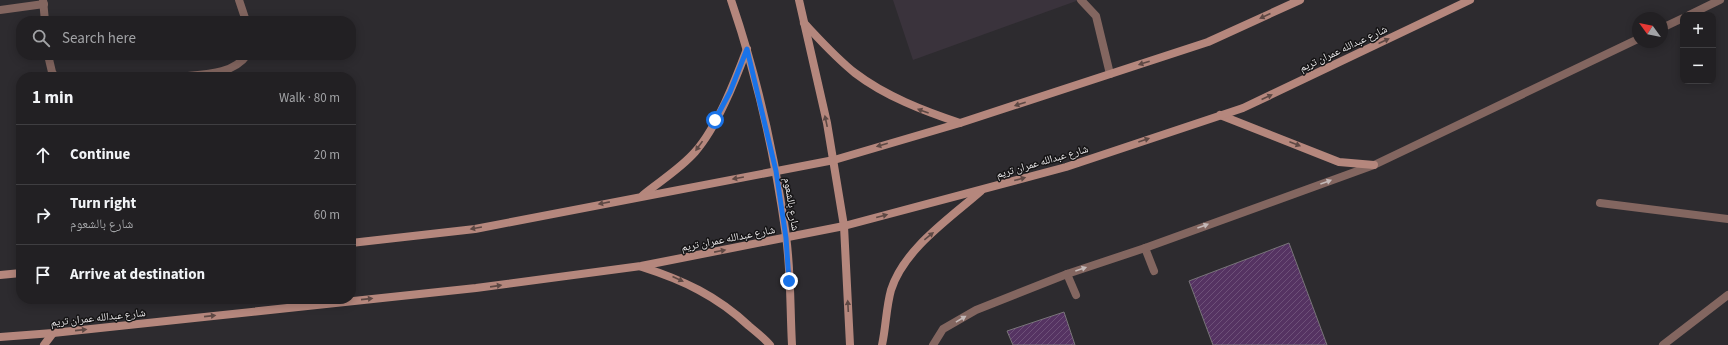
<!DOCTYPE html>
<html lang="en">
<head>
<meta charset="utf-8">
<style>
	body { margin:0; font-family:"Source Sans 3","Noto Naskh Arabic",sans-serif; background:#2a282b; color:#f1f3f6 }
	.controls { position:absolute; right:12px; top:12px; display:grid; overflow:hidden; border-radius:8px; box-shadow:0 2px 10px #0003 }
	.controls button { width:36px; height:36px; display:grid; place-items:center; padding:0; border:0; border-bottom:1px solid #3f3e41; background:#222023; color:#f1f3f6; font:20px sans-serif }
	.compass { position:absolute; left:1632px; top:12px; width:36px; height:36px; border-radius:50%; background:#222023; box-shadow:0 2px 10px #0003; rotate:303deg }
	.stop { position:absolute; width:12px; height:12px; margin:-9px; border:3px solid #1a73e8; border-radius:50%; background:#fff }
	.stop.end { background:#1a73e8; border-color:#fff; box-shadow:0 1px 4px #0008 }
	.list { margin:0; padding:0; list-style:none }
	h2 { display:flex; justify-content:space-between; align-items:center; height:52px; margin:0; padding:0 16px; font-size:17px }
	h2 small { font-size:13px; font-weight:400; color:#a2a3a6 }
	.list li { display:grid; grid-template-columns:26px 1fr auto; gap:12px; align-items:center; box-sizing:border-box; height:60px; padding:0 16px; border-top:1px solid #3f3e41 }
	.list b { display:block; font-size:15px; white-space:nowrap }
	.list p { margin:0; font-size:13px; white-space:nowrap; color:#a2a3a6 }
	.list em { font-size:13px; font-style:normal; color:#a2a3a6 }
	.icon { flex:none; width:22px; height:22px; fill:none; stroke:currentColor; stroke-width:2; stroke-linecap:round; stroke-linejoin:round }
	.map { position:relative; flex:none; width:1728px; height:345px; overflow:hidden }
	.search { position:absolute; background:#222023; box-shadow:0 2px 10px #0003; left:16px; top:16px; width:340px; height:44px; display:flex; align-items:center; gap:10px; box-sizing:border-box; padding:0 14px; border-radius:16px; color:#a2a3a6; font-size:15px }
	.panel { position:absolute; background:#222023; box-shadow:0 2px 10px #0003; left:16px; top:72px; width:340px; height:232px; border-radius:16px }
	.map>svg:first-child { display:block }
	.built { fill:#3a333c }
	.building { fill:url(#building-hatch); stroke:#787479 }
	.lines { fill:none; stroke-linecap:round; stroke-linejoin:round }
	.lane { stroke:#836660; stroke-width:8 }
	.street { stroke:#836660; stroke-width:8 }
	.secondary { stroke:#b5877d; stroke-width:8 }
	.oneway { fill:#5d4844 }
	.oneway2 { fill:#c4b9b8 }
	.route { stroke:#1a73e8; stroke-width:5 }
	.labels { text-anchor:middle; stroke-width:3; stroke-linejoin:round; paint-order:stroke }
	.street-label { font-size:11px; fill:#e7e5e7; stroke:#151415 }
</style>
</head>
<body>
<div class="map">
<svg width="1728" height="345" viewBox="0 0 1728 345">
	<defs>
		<pattern id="building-hatch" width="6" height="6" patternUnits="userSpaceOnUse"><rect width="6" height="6" fill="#553362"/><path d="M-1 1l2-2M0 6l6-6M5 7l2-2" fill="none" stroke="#6d5078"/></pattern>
	</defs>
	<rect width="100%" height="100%" fill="#2d2b2f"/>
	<path class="built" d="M893,0h186l-166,60z"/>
	<g class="building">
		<path d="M1289,243l38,102h-114l-24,-64z"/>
		<path d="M1064,312l11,33h-62l-6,-14z"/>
	</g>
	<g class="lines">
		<g class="lane">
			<path d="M43,0l2,21"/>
			<path d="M239,0l7,21"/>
			<path d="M1081,0l15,16 14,58"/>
			<path d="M0,10l44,-6"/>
			<path d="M48,55l4,17 3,5"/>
			<path d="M176,77c24,-3 56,-1 71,-22"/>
			<path d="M1600,203l128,16"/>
			<path d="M1663,345l65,-50"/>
		</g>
		<g class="street">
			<path d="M1689,15l31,-15"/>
			<path d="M1662,28l21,-10"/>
			<path d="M1145,248l9,23"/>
			<path d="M1067,274l9,21"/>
			<path d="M933,345l10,-16 33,-19 91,-36 78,-26 229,-83 264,-126"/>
		</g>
		<g class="secondary">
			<path d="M731,0c26,76 44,156 55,236 5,36 4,73 6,109"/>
			<path d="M799,0l28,123 17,103 6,119"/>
			<path d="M804,23c16,17 32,35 51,50 30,23 69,38 105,50"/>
			<path d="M1220,115l119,47 35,3"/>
			<path d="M643,195c17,-14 37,-26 52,-43 22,-25 40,-71 52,-103"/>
			<path d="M351,243l124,-14 359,-69 126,-37 248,-81 92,-42"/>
			<path d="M642,267c41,13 75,29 107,59 7,6 15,12 21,19"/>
			<path d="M0,275l21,-2"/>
			<path d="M0,337l53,-4 423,-45 165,-22 203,-40 222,-59 177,-59 227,-108"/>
			<path d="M44,345l9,-12"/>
			<path d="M882,345c4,-18 4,-37 9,-55 13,-41 58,-71 90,-99"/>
		</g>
	</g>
	<defs><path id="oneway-solid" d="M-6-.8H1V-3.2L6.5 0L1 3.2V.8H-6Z"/></defs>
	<g class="oneway">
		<use href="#oneway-solid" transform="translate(1265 16) rotate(156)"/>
		<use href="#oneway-solid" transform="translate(1384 41) rotate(-25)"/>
		<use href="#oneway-solid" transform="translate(1144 63) rotate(162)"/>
		<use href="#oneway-solid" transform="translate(1267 97) rotate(-25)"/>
		<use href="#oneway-solid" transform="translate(1020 104) rotate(162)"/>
		<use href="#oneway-solid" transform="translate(923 111) rotate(-160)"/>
		<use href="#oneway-solid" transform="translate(826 121) rotate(-102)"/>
		<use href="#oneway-solid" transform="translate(1144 140) rotate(-19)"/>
		<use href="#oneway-solid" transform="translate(1295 144) rotate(21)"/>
		<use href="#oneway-solid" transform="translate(882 145) rotate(164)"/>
		<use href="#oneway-solid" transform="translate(699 146) rotate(126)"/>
		<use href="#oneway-solid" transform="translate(738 178) rotate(170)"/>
		<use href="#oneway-solid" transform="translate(1020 179) rotate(-15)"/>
		<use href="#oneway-solid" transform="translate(604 203) rotate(169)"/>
		<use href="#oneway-solid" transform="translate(882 216) rotate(-15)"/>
		<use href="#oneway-solid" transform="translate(476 228) rotate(170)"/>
		<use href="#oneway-solid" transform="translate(929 236) rotate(-39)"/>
		<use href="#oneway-solid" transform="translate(720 251) rotate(-11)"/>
		<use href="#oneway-solid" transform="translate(678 279) rotate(24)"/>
		<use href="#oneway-solid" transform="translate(496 286) rotate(-8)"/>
		<use href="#oneway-solid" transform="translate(367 299) rotate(-6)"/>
		<use href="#oneway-solid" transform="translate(848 306) rotate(-93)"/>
		<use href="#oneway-solid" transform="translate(210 316) rotate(-6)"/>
		<use href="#oneway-solid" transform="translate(81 330) rotate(-6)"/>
	</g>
	<g class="oneway2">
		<use href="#oneway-solid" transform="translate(1326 182) rotate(-20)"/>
		<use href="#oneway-solid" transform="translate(1203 226) rotate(-20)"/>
		<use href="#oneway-solid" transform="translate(1081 269) rotate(-19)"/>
		<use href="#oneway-solid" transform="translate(961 319) rotate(-31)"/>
	</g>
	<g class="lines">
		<path class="route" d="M715,120l15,-28 17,-43 29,122 10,67 3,43"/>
	</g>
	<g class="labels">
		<g class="street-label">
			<text transform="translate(1343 48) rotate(-25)" y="4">شارع عبدالله عمران تريم</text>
			<text transform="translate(1042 161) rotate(-16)" y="4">شارع عبدالله عمران تريم</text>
			<text transform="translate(792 204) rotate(81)" y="4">شارع بالشعوم</text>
			<text transform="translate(728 238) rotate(-11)" y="4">شارع عبدالله عمران تريم</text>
			<text transform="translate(98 317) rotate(-6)" y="4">شارع عبدالله عمران تريم</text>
		</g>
	</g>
</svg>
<div class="controls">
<button>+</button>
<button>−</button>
</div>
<svg class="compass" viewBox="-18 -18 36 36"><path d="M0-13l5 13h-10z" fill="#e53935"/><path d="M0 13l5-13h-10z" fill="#a2a3a6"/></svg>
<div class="stop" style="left:715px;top:120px"></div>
<div class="stop end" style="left:789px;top:281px"></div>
<div class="search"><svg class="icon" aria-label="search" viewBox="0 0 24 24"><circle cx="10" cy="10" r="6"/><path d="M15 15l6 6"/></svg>Search here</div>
<section class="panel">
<h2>1 min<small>Walk · 80 m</small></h2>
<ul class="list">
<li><svg class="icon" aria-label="ahead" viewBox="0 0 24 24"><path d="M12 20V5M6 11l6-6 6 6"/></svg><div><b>Continue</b></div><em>20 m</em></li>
<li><svg class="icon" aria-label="right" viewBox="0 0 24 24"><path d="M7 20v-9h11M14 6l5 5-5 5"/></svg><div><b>Turn right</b><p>شارع بالشعوم</p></div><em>60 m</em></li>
<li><svg class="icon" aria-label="arrive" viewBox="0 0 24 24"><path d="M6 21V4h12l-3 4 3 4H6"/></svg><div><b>Arrive at destination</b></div></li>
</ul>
</section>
</div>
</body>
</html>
